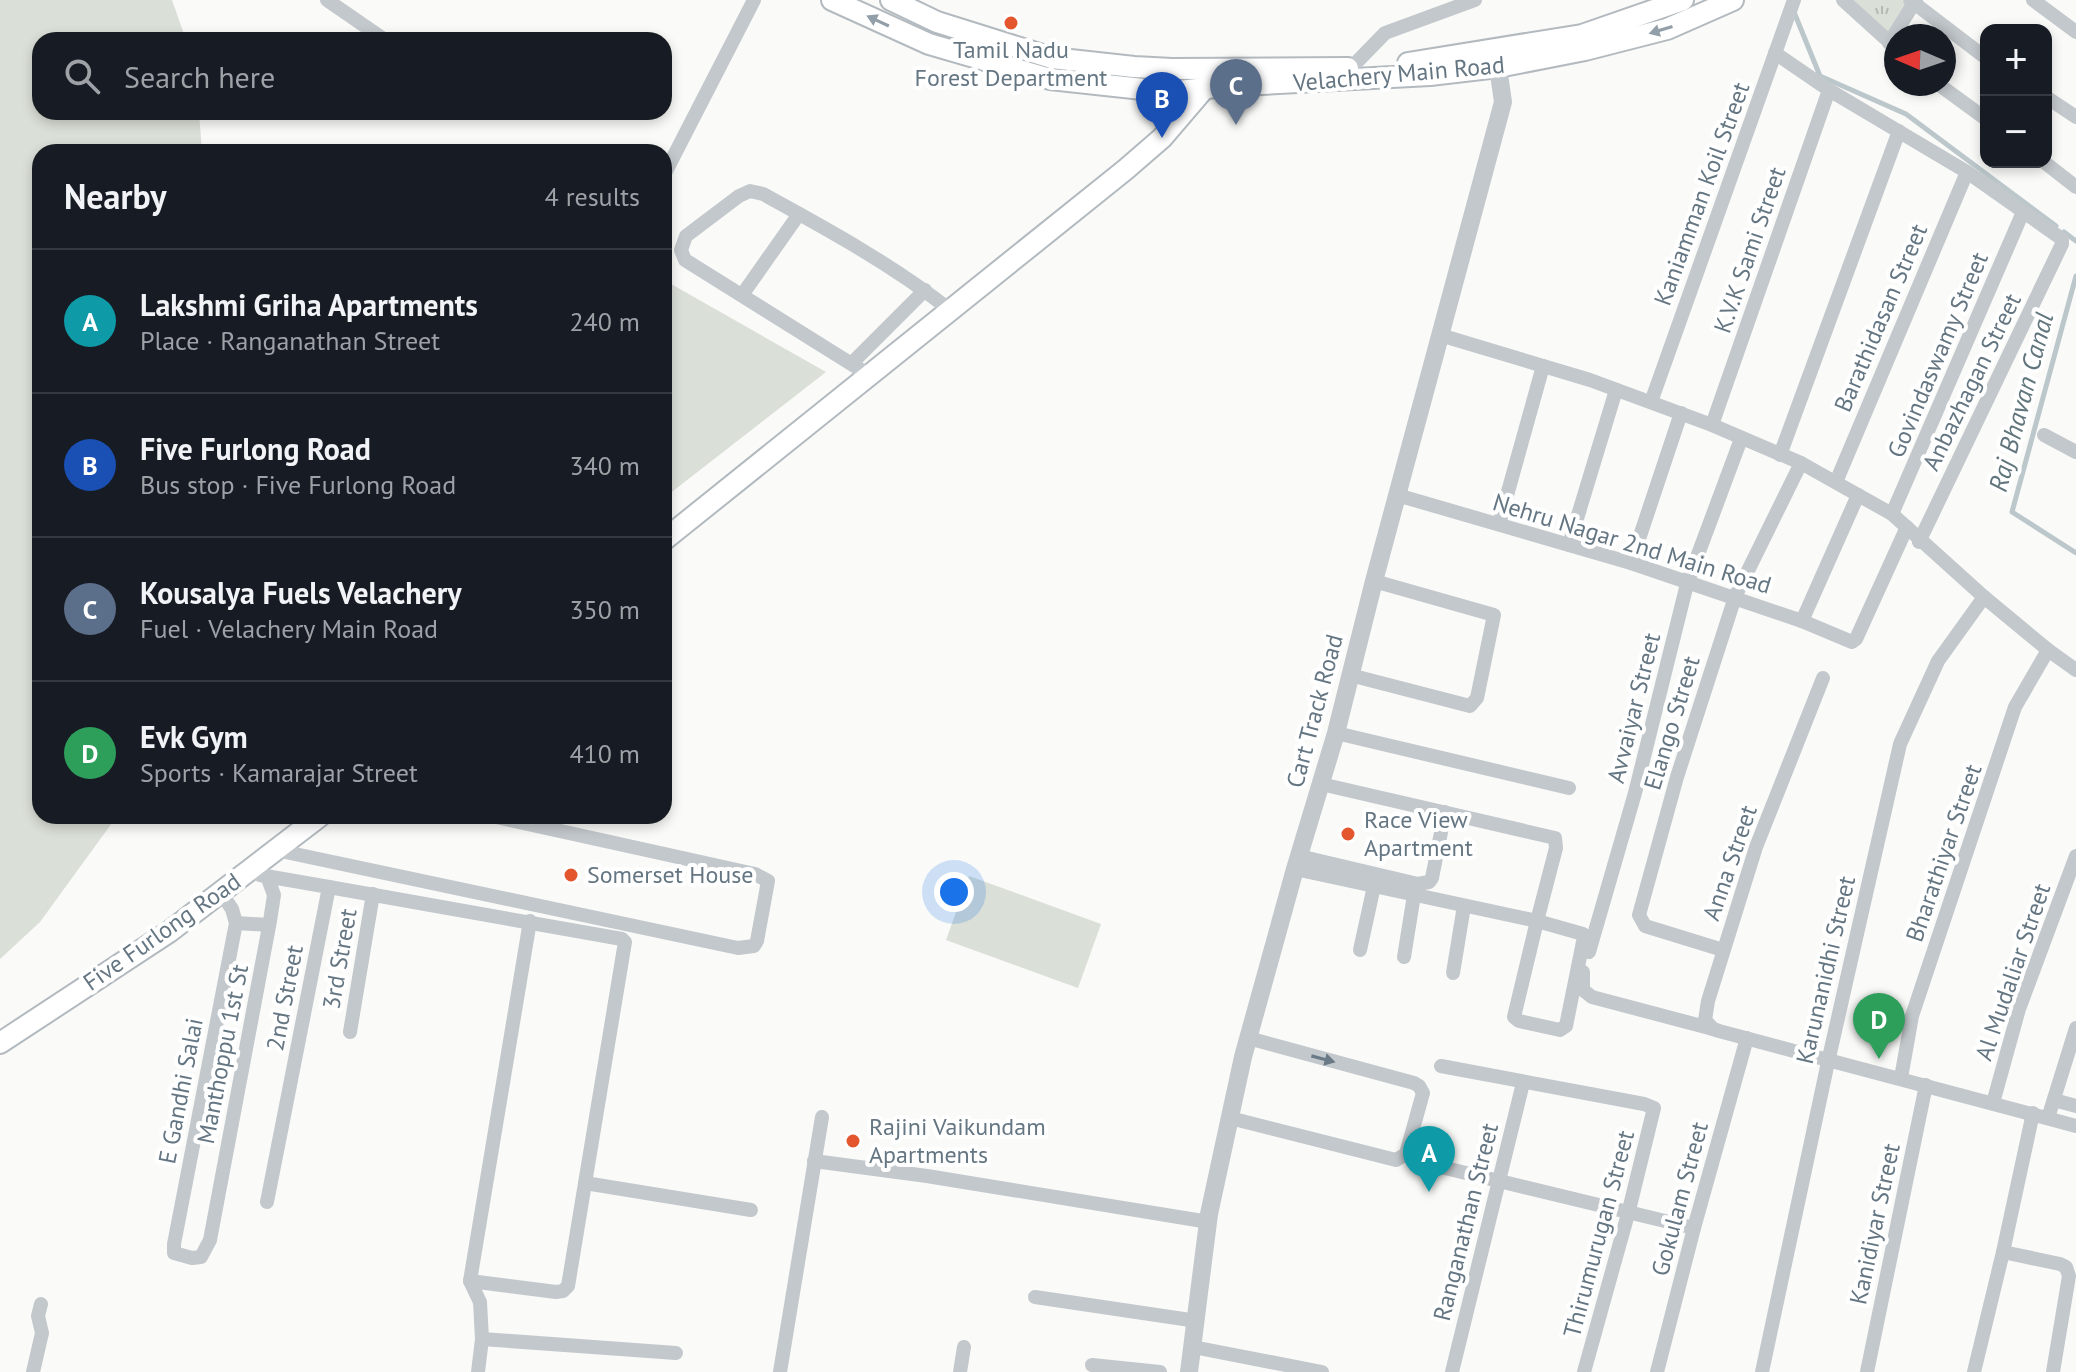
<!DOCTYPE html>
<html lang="en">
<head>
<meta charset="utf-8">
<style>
	body { margin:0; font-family:"PT Sans",sans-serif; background:#242831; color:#f1f3f6 }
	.controls { position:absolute; right:24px; top:24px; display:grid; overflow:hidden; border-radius:16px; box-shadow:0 4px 12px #0003 }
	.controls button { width:72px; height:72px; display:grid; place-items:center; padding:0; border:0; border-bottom:2px solid #363941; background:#171b24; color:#f1f3f6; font:40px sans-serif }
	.compass { position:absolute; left:1884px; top:24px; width:72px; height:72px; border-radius:50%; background:#171b24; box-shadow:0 4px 12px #0003; rotate:272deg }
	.you { position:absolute; left:954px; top:892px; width:28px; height:28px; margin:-20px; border:6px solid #fff; border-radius:50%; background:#1a73e8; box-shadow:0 0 0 12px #1a73e833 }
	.badge { display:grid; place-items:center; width:52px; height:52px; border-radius:50%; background:#b45309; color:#fff; font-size:26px; font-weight:700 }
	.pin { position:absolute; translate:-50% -66px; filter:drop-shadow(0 2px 4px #0008) }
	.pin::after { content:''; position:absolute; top:42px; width:28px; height:24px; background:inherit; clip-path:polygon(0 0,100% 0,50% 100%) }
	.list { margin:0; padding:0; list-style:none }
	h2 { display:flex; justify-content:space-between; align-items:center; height:104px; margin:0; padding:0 32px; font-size:34px }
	h2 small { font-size:26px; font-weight:400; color:#9ea1a6 }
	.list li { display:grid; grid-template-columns:52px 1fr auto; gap:24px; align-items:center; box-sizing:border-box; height:144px; padding:0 32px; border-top:2px solid #363941 }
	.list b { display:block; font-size:30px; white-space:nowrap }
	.list p { margin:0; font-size:26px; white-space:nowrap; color:#9ea1a6 }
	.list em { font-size:26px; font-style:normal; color:#9ea1a6 }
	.icon { flex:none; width:44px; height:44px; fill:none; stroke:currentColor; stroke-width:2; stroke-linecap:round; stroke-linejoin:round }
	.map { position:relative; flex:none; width:2076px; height:1372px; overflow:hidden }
	.search { position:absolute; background:#171b24; box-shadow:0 4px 12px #0003; left:32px; top:32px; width:640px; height:88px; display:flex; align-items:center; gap:20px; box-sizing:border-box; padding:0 28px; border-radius:24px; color:#9ea1a6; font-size:30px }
	.panel { position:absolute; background:#171b24; box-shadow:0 4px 12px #0003; left:32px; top:144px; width:640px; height:680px; border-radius:24px }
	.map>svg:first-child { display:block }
	.grass { fill:url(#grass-tufts) }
	.pitch { fill:#dadfd7 }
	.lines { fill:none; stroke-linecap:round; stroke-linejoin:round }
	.stream { stroke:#bbc7cb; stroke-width:5 }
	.secondary-casing { stroke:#b3babf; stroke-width:24 }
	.minor { stroke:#c3c8cc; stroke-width:14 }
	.tertiary { stroke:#c3c8cc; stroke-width:18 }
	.secondary { stroke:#fff; stroke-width:20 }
	.oneway { fill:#939fa8 }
	.oneway2 { fill:#6a7a87 }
	.poi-dot { fill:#e4572e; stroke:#fff; stroke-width:3 }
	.labels { text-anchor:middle; stroke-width:8; stroke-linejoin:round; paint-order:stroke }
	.poi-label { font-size:24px; fill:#657683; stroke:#fff; text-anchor:start }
	.street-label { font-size:24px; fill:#657683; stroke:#fff }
	.water-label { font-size:26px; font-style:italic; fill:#60757c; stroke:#fff }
</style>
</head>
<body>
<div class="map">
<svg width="2076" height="1372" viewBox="0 0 2076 1372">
	<defs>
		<pattern id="grass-tufts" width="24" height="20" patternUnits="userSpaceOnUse" patternTransform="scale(2)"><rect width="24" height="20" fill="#dadfd7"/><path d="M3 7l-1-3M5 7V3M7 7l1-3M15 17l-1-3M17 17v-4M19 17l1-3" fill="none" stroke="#b4b9b4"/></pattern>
	</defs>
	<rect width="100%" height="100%" fill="#fafaf8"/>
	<path class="grass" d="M1852,0h50l5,5 -19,32z"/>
	<g class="pitch">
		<path d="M0,0h172l14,40h-146v72h159l3,40h-162v664h77l-77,106 -40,37z"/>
		<path d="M664,280l162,92 -162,126z"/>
		<path d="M969,876l132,48 -23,64 -132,-48z"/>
	</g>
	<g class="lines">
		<g class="stream">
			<path d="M1794,12l26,64 86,38 150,112"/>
			<path d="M2064,232l12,9"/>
			<path d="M2076,276l-64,236 64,41"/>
		</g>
		<defs>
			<g id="secondary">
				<path d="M832,0l97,44 121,35 120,13 55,-6 205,-11 68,-8 87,-17 82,-21 66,-29"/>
				<path d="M891,0l46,22 115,36 82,9 38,2 176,-1"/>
				<path d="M1408,63l174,-28 101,-35"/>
				<path d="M664,540l461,-370 37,-32 47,-55"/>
				<path d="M0,1043l169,-111 151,-116"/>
			</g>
		</defs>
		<use href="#secondary" class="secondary-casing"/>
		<g class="minor">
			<path d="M327,0l58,40"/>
			<path d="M1843,0l53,48"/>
			<path d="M1910,0l76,58"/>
			<path d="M2033,0l43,32"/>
			<path d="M1889,43l27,-43"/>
			<path d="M1775,53l54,37 138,82 95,67v5l-143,298"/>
			<path d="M1351,68l34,-35 90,-33"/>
			<path d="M1938,84l48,35"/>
			<path d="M2046,97l30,20"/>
			<path d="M2044,162l32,25"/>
			<path d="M664,175l90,-175"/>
			<path d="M742,295l57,-81"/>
			<path d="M1440,335l150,45 122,45 89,38 91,51 92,83 64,53 28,20"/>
			<path d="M852,363l73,-73"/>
			<path d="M869,375l-184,-115 -4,-10 5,-14 53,-40 11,-5 13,3c64,35 130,71 187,116"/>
			<path d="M1651,402l143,-402"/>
			<path d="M1712,425l117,-335"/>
			<path d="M2044,435l32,17"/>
			<path d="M1780,455l119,-324"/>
			<path d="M1836,482l131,-310"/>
			<path d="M1397,495l234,68 171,58 50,21 4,-3 51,-112"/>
			<path d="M1892,514l131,-302"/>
			<path d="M1499,524l44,-158"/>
			<path d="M1569,545l47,-155"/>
			<path d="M1631,563l50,-150"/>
			<path d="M1802,621l56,-126"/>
			<path d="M1350,675l120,31 7,-8 17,-83 -120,-34"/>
			<path d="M1823,678l-67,169 -48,154 -3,19 8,9 6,2 357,95"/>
			<path d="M1336,733l233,55"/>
			<path d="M276,850l462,98 16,-2 3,-5 11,-60 -13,-7 -263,-58"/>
			<path d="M1299,856l119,28 11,-2 3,-4 13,-66"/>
			<path d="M1295,869l242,52 -23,96 5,4 41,9 6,-4 18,-89 -1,-3 -46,-13 19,-73 -1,-10 -234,-54"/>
			<path d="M260,875l69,12 -62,315"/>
			<path d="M329,887l293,52 3,3 -57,344 -5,5 -7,1 -86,-11"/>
			<path d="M221,893l11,16 4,14 -62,321v9l18,5 9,-1 9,-17 60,-319 4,-26 -7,-19"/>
			<path d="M236,923l33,2"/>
			<path d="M1360,950l14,-64"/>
			<path d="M1723,950l-78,-24 -6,-11 38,-138 58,-180 66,-134"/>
			<path d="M1589,952l46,-159 52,-209 54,-145"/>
			<path d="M1404,957l10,-62"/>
			<path d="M1583,972v18l9,7 121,32"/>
			<path d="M1453,973l11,-67"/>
			<path d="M350,1032l23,-138"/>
			<path d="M1441,1066l203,38 10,4 -26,106 -44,158"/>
			<path d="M1901,1078l11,-62 103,-309 33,-57"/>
			<path d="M2054,1100l22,6"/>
			<path d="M1993,1103l26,-94 57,-153"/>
			<path d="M1230,1118l166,42 10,-6 17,-61 -4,-7 -5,-3 -166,-45"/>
			<path d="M2048,1118l28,-90"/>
			<path d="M1412,1160l282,68"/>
			<path d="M814,1161l113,15 282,46"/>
			<path d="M585,1183l166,27"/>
			<path d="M2003,1252l57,12 6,3 3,9 -16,96"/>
			<path d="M1035,1297l162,24"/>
			<path d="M482,1339l194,14"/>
			<path d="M1193,1347l129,25"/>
			<path d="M1092,1365l68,7"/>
			<path d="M33,1372l9,-39 -4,-17 3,-12"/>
			<path d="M478,1372l4,-33 -2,-37 -10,-21 60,-360"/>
			<path d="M780,1372l42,-255"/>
			<path d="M960,1372l4,-25"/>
			<path d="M1452,1372l71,-289"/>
			<path d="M1657,1372l37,-144 53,-190"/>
			<path d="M1762,1372l66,-310 72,-318 38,-83 46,-64"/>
			<path d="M1867,1372l59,-287"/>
			<path d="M1974,1372l29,-120 30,-139"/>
		</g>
		<path class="tertiary" d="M1189,1372l20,-158 34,-157 52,-188 41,-136 38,-152 129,-479 -5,-35"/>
		<use href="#secondary" class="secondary"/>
	</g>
	<defs><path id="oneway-solid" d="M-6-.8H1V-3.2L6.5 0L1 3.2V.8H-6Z" transform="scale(2)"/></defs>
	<g class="oneway">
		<use href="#oneway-solid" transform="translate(878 21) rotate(-155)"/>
		<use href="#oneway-solid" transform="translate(1661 30) rotate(163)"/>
	</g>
	<use class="oneway2" href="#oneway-solid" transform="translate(1323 1059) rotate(15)"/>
	<g class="poi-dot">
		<circle cx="1011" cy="23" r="8"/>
		<circle cx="1348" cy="834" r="8"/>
		<circle cx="571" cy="875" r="8"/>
		<circle cx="853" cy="1141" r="8"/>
	</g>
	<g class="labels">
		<g class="poi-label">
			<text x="1011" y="58" text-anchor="middle">Tamil Nadu<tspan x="1011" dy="28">Forest Department</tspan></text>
			<text x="1364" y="828">Race View<tspan x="1364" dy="28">Apartment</tspan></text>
			<text x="587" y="883">Somerset House</text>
			<text x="869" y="1135">Rajini Vaikundam<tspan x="869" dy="28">Apartments</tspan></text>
		</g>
		<g class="street-label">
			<text transform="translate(1399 74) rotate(-5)" y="8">Velachery Main Road</text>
			<text transform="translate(1702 194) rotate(-70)" y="8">Kaniamman Koil Street</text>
			<text transform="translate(1750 250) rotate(-71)" y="8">K.V.K Sami Street</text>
			<text transform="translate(1881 318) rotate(-67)" y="8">Barathidasan Street</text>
			<text transform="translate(1938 355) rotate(-67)" y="8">Govindaswamy Street</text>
			<text transform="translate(1972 382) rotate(-64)" y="8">Anbazhagan Street</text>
			<text transform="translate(1632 544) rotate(17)" y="8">Nehru Nagar 2nd Main Road</text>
			<text transform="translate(1634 708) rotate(-76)" y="8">Avvaiyar Street</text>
			<text transform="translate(1315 711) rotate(-75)" y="8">Cart Track Road</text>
			<text transform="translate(1672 723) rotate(-73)" y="8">Elango Street</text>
			<text transform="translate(1944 853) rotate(-71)" y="8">Bharathiyar Street</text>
			<text transform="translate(1730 863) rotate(-71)" y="8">Anna Street</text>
			<text transform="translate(162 932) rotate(-35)" y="8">Five Furlong Road</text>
			<text transform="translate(340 959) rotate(-80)" y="8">3rd Street</text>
			<text transform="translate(1826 970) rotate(-77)" y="8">Karunanidhi Street</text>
			<text transform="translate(2013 972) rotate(-71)" y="8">Al Mudaliar Street</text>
			<text transform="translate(285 998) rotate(-79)" y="8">2nd Street</text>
			<text transform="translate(223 1054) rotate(-79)" y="8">Manthoppu 1st St</text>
			<text transform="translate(181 1091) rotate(-79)" y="8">E Gandhi Salai</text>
			<text transform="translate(1680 1199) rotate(-75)" y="8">Gokulam Street</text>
			<text transform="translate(1466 1222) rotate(-76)" y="8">Ranganathan Street</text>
			<text transform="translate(1875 1224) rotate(-78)" y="8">Kanidiyar Street</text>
			<text transform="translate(1599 1234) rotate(-75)" y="8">Thirumurugan Street</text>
		</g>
		<g class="water-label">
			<text transform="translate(2021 402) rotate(-75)" y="9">Raj Bhavan Canal</text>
		</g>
	</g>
</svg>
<div class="controls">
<button>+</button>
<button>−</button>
</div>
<svg class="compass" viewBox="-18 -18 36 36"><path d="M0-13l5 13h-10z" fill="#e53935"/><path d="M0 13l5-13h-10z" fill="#9ea1a6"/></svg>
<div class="you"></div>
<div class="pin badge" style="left:1429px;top:1192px;background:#0f9aa8">A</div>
<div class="pin badge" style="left:1162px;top:138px;background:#1a4fb4">B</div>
<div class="pin badge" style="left:1236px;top:125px;background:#5c6f8a">C</div>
<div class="pin badge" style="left:1879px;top:1059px;background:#2e9e5b">D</div>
<div class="search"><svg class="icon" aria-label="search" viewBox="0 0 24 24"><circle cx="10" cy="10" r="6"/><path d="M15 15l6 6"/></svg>Search here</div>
<section class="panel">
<h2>Nearby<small>4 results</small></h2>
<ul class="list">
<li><span class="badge" style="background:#0f9aa8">A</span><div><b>Lakshmi Griha Apartments</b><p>Place · Ranganathan Street</p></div><em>240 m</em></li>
<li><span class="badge" style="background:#1a4fb4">B</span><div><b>Five Furlong Road</b><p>Bus stop · Five Furlong Road</p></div><em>340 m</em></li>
<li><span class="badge" style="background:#5c6f8a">C</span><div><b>Kousalya Fuels Velachery</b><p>Fuel · Velachery Main Road</p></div><em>350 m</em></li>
<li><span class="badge" style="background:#2e9e5b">D</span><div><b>Evk Gym</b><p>Sports · Kamarajar Street</p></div><em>410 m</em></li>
</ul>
</section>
</div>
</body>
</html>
